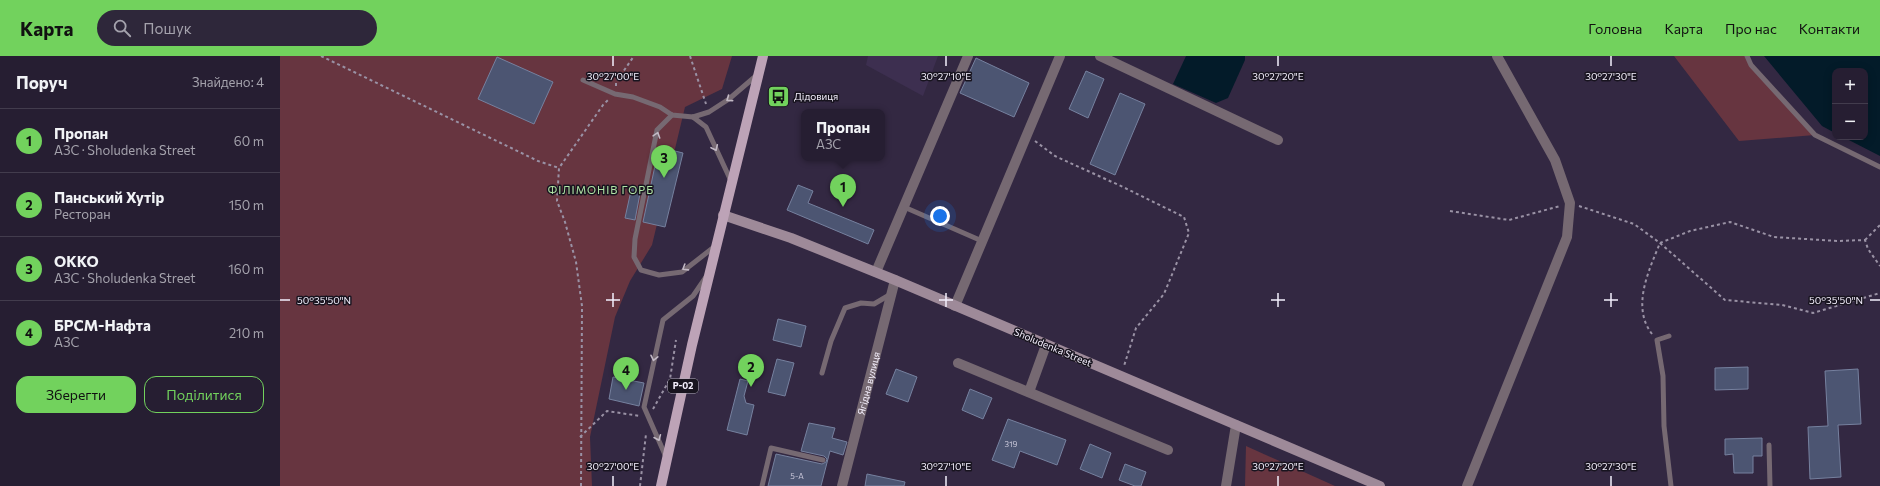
<!DOCTYPE html>
<html lang="uk">
<head>
<meta charset="utf-8">
<style>
	body { margin:0; font-family:Commissioner,sans-serif; background:#2e273a; color:#f1f3f6 }
	.controls { position:absolute; right:12px; top:12px; display:grid; overflow:hidden; border-radius:8px; box-shadow:0 2px 10px #0003 }
	.controls button { width:36px; height:36px; display:grid; place-items:center; padding:0; border:0; border-bottom:1px solid #423c4d; background:#261e32; color:#f1f3f6; font:20px sans-serif }
	.you { position:absolute; left:660px; top:160px; width:14px; height:14px; margin:-10px; border:3px solid #fff; border-radius:50%; background:#1a73e8; box-shadow:0 0 0 6px #1a73e833 }
	.badge { display:grid; place-items:center; width:26px; height:26px; border-radius:50%; background:#72d25d; color:#111; font-size:13px; font-weight:700 }
	.pin { position:absolute; translate:-50% -33px; filter:drop-shadow(0 1px 2px #0008) }
	.pin::after { content:''; position:absolute; top:21px; width:14px; height:12px; background:inherit; clip-path:polygon(0 0,100% 0,50% 100%) }
	.popup { position:absolute; left:521px; top:53px; width:84px; height:52px; box-sizing:border-box; display:grid; place-content:center; border-radius:8px; background:#261e32; filter:drop-shadow(0 1px 3px #0005); font-size:13px; white-space:nowrap; color:#a4a2ac }
	.popup b { font-size:15px; color:#f1f3f6 }
	.popup::after { content:''; position:absolute; left:50%; top:100%; margin-left:-8px; border:8px solid transparent; border-top-color:#261e32 }
	.list { margin:0; padding:0; list-style:none }
	h2 { display:flex; justify-content:space-between; align-items:center; height:52px; margin:0; padding:0 16px; font-size:17px }
	h2 small { font-size:13px; font-weight:400; color:#a4a2ac }
	.list li { display:grid; grid-template-columns:26px 1fr auto; gap:12px; align-items:center; box-sizing:border-box; height:64px; padding:0 16px; border-top:1px solid #423c4d }
	.list b { display:block; font-size:15px; white-space:nowrap }
	.list p { margin:0; font-size:13px; white-space:nowrap; color:#a4a2ac }
	.list em { font-size:13px; font-style:normal; color:#a4a2ac }
	.actions { display:flex; gap:8px; padding:12px 16px }
	.actions a { flex:1; padding:9px 0; border:1px solid #72d25d; border-radius:12px; text-align:center; font-size:14px; color:#72d25d }
	.actions .main { background:#72d25d; color:#111 }
	.icon { flex:none; width:22px; height:22px; fill:none; stroke:currentColor; stroke-width:2; stroke-linecap:round; stroke-linejoin:round }
	.map { position:relative; flex:none; width:1600px; height:430px; overflow:hidden }
	header { display:flex; align-items:center; gap:24px; box-sizing:border-box; height:56px; padding:0 20px; background:#72d25d; color:#111 }
	header strong { font-size:19px }
	nav { display:flex; gap:22px; margin-inline-start:auto; font-size:14px }
	.search { width:280px; height:36px; background:#2e273a; display:flex; align-items:center; gap:10px; box-sizing:border-box; padding:0 14px; border-radius:22px; color:#a4a2ac; font-size:15px }
	main { display:flex }
	aside { flex:1; background:#261e32 }
	.map>svg:first-child { display:block }
	.built { fill:#3d2f50 }
	.green { fill:#673540 }
	.water { fill:#031b29 }
	.building { fill:#4c5572; stroke:#76819f }
	.lines { fill:none; stroke-linecap:round; stroke-linejoin:round }
	.path { stroke:#9a92a5; stroke-width:2; stroke-dasharray:3 3; stroke-linecap:butt }
	.service { stroke:#766972; stroke-width:5 }
	.minor { stroke:#766972; stroke-width:10 }
	.secondary { stroke:#9e8a99; stroke-width:10 }
	.primary { stroke:#bda3b7; stroke-width:10 }
	.oneway { stroke:#c2b9c5 }
	.ticks { fill:none; stroke:#f4effd; stroke-width:1.5 }
	.labels { text-anchor:middle; stroke-width:3; stroke-linejoin:round; paint-order:stroke }
	.number-label { font-size:8px; fill:#cac8da }
	.shield { fill:#18141f; stroke:#b2adba; stroke-width:1 }
	.shield-label { font-size:9px; font-weight:bold; fill:#f4effd }
	.poi-label { font-size:10px; fill:#f4effd; stroke:#18141f; text-anchor:start }
	.street-label { font-size:10px; fill:#f4effd; stroke:#18141f }
	.neighbourhood-label { font-size:11px; letter-spacing:1px; fill:#b0e4a5; stroke:#18141f }
	.ticks-label { font-size:10px; text-anchor:middle; fill:#f4effd; stroke:#18141f; stroke-width:3; stroke-linejoin:round; paint-order:stroke }
</style>
</head>
<body>
<header>
<strong>Карта</strong>
<div class="search"><svg class="icon" aria-label="search" viewBox="0 0 24 24"><circle cx="10" cy="10" r="6"/><path d="M15 15l6 6"/></svg>Пошук</div>
<nav><a>Головна</a><a>Карта</a><a>Про нас</a><a>Контакти</a></nav>
</header>
<main>
<aside>
<h2>Поруч<small>Знайдено: 4</small></h2>
<ul class="list">
<li><span class="badge">1</span><div><b>Пропан</b><p>АЗС · Sholudenka Street</p></div><em>60 m</em></li>
<li><span class="badge">2</span><div><b>Панський Хутір</b><p>Ресторан</p></div><em>150 m</em></li>
<li><span class="badge">3</span><div><b>OKKO</b><p>АЗС · Sholudenka Street</p></div><em>160 m</em></li>
<li><span class="badge">4</span><div><b>БРСМ-Нафта</b><p>АЗС</p></div><em>210 m</em></li>
</ul>
<div class="actions"><a class="main">Зберегти</a><a>Поділитися</a></div>
</aside>
<div class="map">
<svg width="1600" height="430" viewBox="0 0 1600 430">
	<rect width="100%" height="100%" fill="#332842"/>
	<path class="built" d="M588,0h70l-15,40 -57,-31z"/>
	<g class="green">
		<path d="M0,0h452l-10,33 -37,18 -33,138 -22,36 -15,36 -25,120 2,49h-312z"/>
		<path d="M1394,0h73l4,9 64,70 -76,6z"/>
		<path d="M966,390l89,40h-90z"/>
	</g>
	<g class="water">
		<path d="M906,0h59v4l-17,38 -12,5 -43,-19z"/>
		<path d="M1484,0h116v100l-37,-19h22v-66h-30v62l-13,-7z"/>
	</g>
	<g class="building">
		<path d="M217,1l56,25 -19,42 -56,-25z"/>
		<path d="M696,2l53,25 -15,34 -54,-24z"/>
		<path d="M806,15l18,8 -16,39 -19,-9z"/>
		<path d="M840,37l25,11 -30,71 -25,-11z"/>
		<path d="M379,91l24,6 -18,74 -22,-5z"/>
		<path d="M518,129l15,6 -5,12 66,27 -6,14 -81,-34z"/>
		<path d="M352,130l9,2 -6,32 -10,-2z"/>
		<path d="M498,263l28,7 -5,21 -28,-7z"/>
		<path d="M497,303l17,4 -9,33 -17,-4z"/>
		<path d="M1468,311v22l-33,1v-22z"/>
		<path d="M616,313l21,8 -9,25 -22,-8z"/>
		<path d="M1578,313l3,55 -23,1 3,52 -31,2 -2,-52 20,-1 -3,-55z"/>
		<path d="M333,321l31,6 -5,23 -30,-7z"/>
		<path d="M460,323l8,2 -4,15 2,7 8,2 -7,30 -20,-5z"/>
		<path d="M690,333l22,9 -9,21 -21,-9z"/>
		<path d="M728,363l58,21 -9,25 -37,-14 -6,17 -22,-8z"/>
		<path d="M529,367l26,5 -3,10 15,4 -4,13 -13,-4 -9,35h-53l8,-32 46,10 4,-2 1,-3 -3,-3 -23,-5z"/>
		<path d="M1482,382v18h-9v17h-19l-1,-19 -8,1v-16z"/>
		<path d="M810,388l21,9 -9,25 -22,-9z"/>
		<path d="M845,408l21,8 -5,14h-6l-16,-6z"/>
		<path d="M587,418l38,8 -1,4h-39z"/>
	</g>
	<g class="lines">
		<g class="path">
			<path d="M41,0l217,105 21,7"/>
			<path d="M410,0l16,48"/>
			<path d="M336,30v-4l18,-26"/>
			<path d="M755,85l20,15 68,31 61,30 5,16 -25,61 -28,34 -12,38"/>
			<path d="M1299,150l55,18 26,19 30,-12 40,-9 44,15 63,4 28,-1 3,9 12,17"/>
			<path d="M1170,155l59,9 51,-14"/>
			<path d="M1585,184l15,-15"/>
			<path d="M1372,278c-21,-27 -3,-64 8,-91l65,57 57,5 31,8 67,-20"/>
			<path d="M373,353l17,-30 6,-39"/>
			<path d="M300,381l27,-26 33,5"/>
			<path d="M301,430l1,-180 -6,-44 -11,-40 -8,-21 2,-33 44,-63 6,-6"/>
			<path d="M360,430l6,-52"/>
		</g>
		<g class="service">
			<path d="M1467,0l4,9 64,70 65,32"/>
			<path d="M303,24l32,14 18,3 27,10 12,8 21,2 16,-5 20,-13 28,-24"/>
			<path d="M392,59l-15,15 -22,109 -1,18 7,13 18,5 23,-3 32,-25"/>
			<path d="M413,61l13,10 25,54"/>
			<path d="M624,151l78,34"/>
			<path d="M1389,280l-12,4 6,36 1,50 7,60"/>
			<path d="M542,317l9,-32 14,-33 16,-5 13,1 17,-10"/>
			<path d="M1489,389l1,41"/>
			<path d="M386,401l-22,-50 19,-87 30,-24 13,-19"/>
			<path d="M482,430l9,-38 52,12"/>
		</g>
		<g class="minor">
			<path d="M820,0l178,84"/>
			<path d="M596,216l92,-216"/>
			<path d="M675,250l105,-250"/>
			<path d="M678,307l210,87"/>
			<path d="M749,336l17,-47"/>
			<path id="s1" d="M562,430l53,-206"/>
			<path d="M946,430l10,-61"/>
			<path d="M1187,430l100,-249 3,-34 -15,-43 -58,-104"/>
		</g>
		<path class="secondary" d="M443,159l68,23 104,42 485,206"/>
		<path class="primary" d="M381,430l31,-141 71,-289"/>
	</g>
	<defs><path id="oneway-chevron" d="M-2-3.5L2.5 0L-2 3.5" fill="none" stroke-width="1.6" stroke-linecap="round" stroke-linejoin="round"/></defs>
	<g class="oneway">
		<use href="#oneway-chevron" transform="translate(449 43) rotate(144)"/>
		<use href="#oneway-chevron" transform="translate(377 79) rotate(-72)"/>
		<use href="#oneway-chevron" transform="translate(435 92) rotate(65)"/>
		<use href="#oneway-chevron" transform="translate(405 212) rotate(148)"/>
		<use href="#oneway-chevron" transform="translate(374 302) rotate(102)"/>
		<use href="#oneway-chevron" transform="translate(378 382) rotate(67)"/>
	</g>
	<path class="ticks" d="M333,0v10M666,0v10M998,0v10M1331,0v10M333,237v14M666,237v14M998,237v14M1331,237v14M0,244h10M326,244h14M659,244h14M991,244h14M1324,244h14M1590,244h10M333,420v10M666,420v10M998,420v10M1331,420v10"/>
	<defs>
		<symbol id="bus-square" viewBox="-11 -11 22 22"><rect x="-9" y="-9" width="18" height="18" rx="4" fill="#72d25d" stroke="#18141f"/><path d="M-5-6H5V4H4V6H2V4H-2V6H-4V4H-5ZM-3.5-4V0h7V-4ZM-3.5 1.2v1.5H-2V1.2ZM2 1.2v1.5H3.5V1.2Z" fill="#111"/></symbol>
	</defs>
	<g fill-rule="evenodd">
		<use href="#bus-square" x="486" y="28" width="25" height="25"/>
	</g>
	<g class="labels">
		<g class="number-label">
			<text x="731" y="391">319</text>
			<text x="517" y="423">5-А</text>
		</g>
		<rect class="shield" x="388" y="323" width="30" height="14" rx="3"/>
		<g class="shield-label">
			<text x="403" y="333">Р-02</text>
		</g>
		<g class="poi-label">
			<text x="514" y="44">Дідовиця</text>
		</g>
		<g class="street-label">
			<text transform="translate(773 291) rotate(23)" y="4">Sholudenka Street</text>
			<text dy="4" stroke="none"><textPath href="#s1" startOffset="106">Ягідна вулиця</textPath></text>
		</g>
		<g class="neighbourhood-label">
			<text x="321" y="138">ФІЛІМОНІВ ГОРБ</text>
		</g>
	</g>
	<g class="ticks-label">
		<text x="333" y="24">30°27'00"E</text>
		<text x="666" y="24">30°27'10"E</text>
		<text x="998" y="24">30°27'20"E</text>
		<text x="1331" y="24">30°27'30"E</text>
		<text x="44" y="248">50°35'50"N</text>
		<text x="1556" y="248">50°35'50"N</text>
		<text x="333" y="414">30°27'00"E</text>
		<text x="666" y="414">30°27'10"E</text>
		<text x="998" y="414">30°27'20"E</text>
		<text x="1331" y="414">30°27'30"E</text>
	</g>
</svg>
<div class="controls">
<button>+</button>
<button>−</button>
</div>
<div class="you"></div>
<div class="pin badge" style="left:563px;top:151px">1</div>
<div class="popup"><b>Пропан</b>АЗС</div>
<div class="pin badge" style="left:471px;top:331px">2</div>
<div class="pin badge" style="left:384px;top:122px">3</div>
<div class="pin badge" style="left:346px;top:334px">4</div>
</div>
</main>
</body>
</html>
